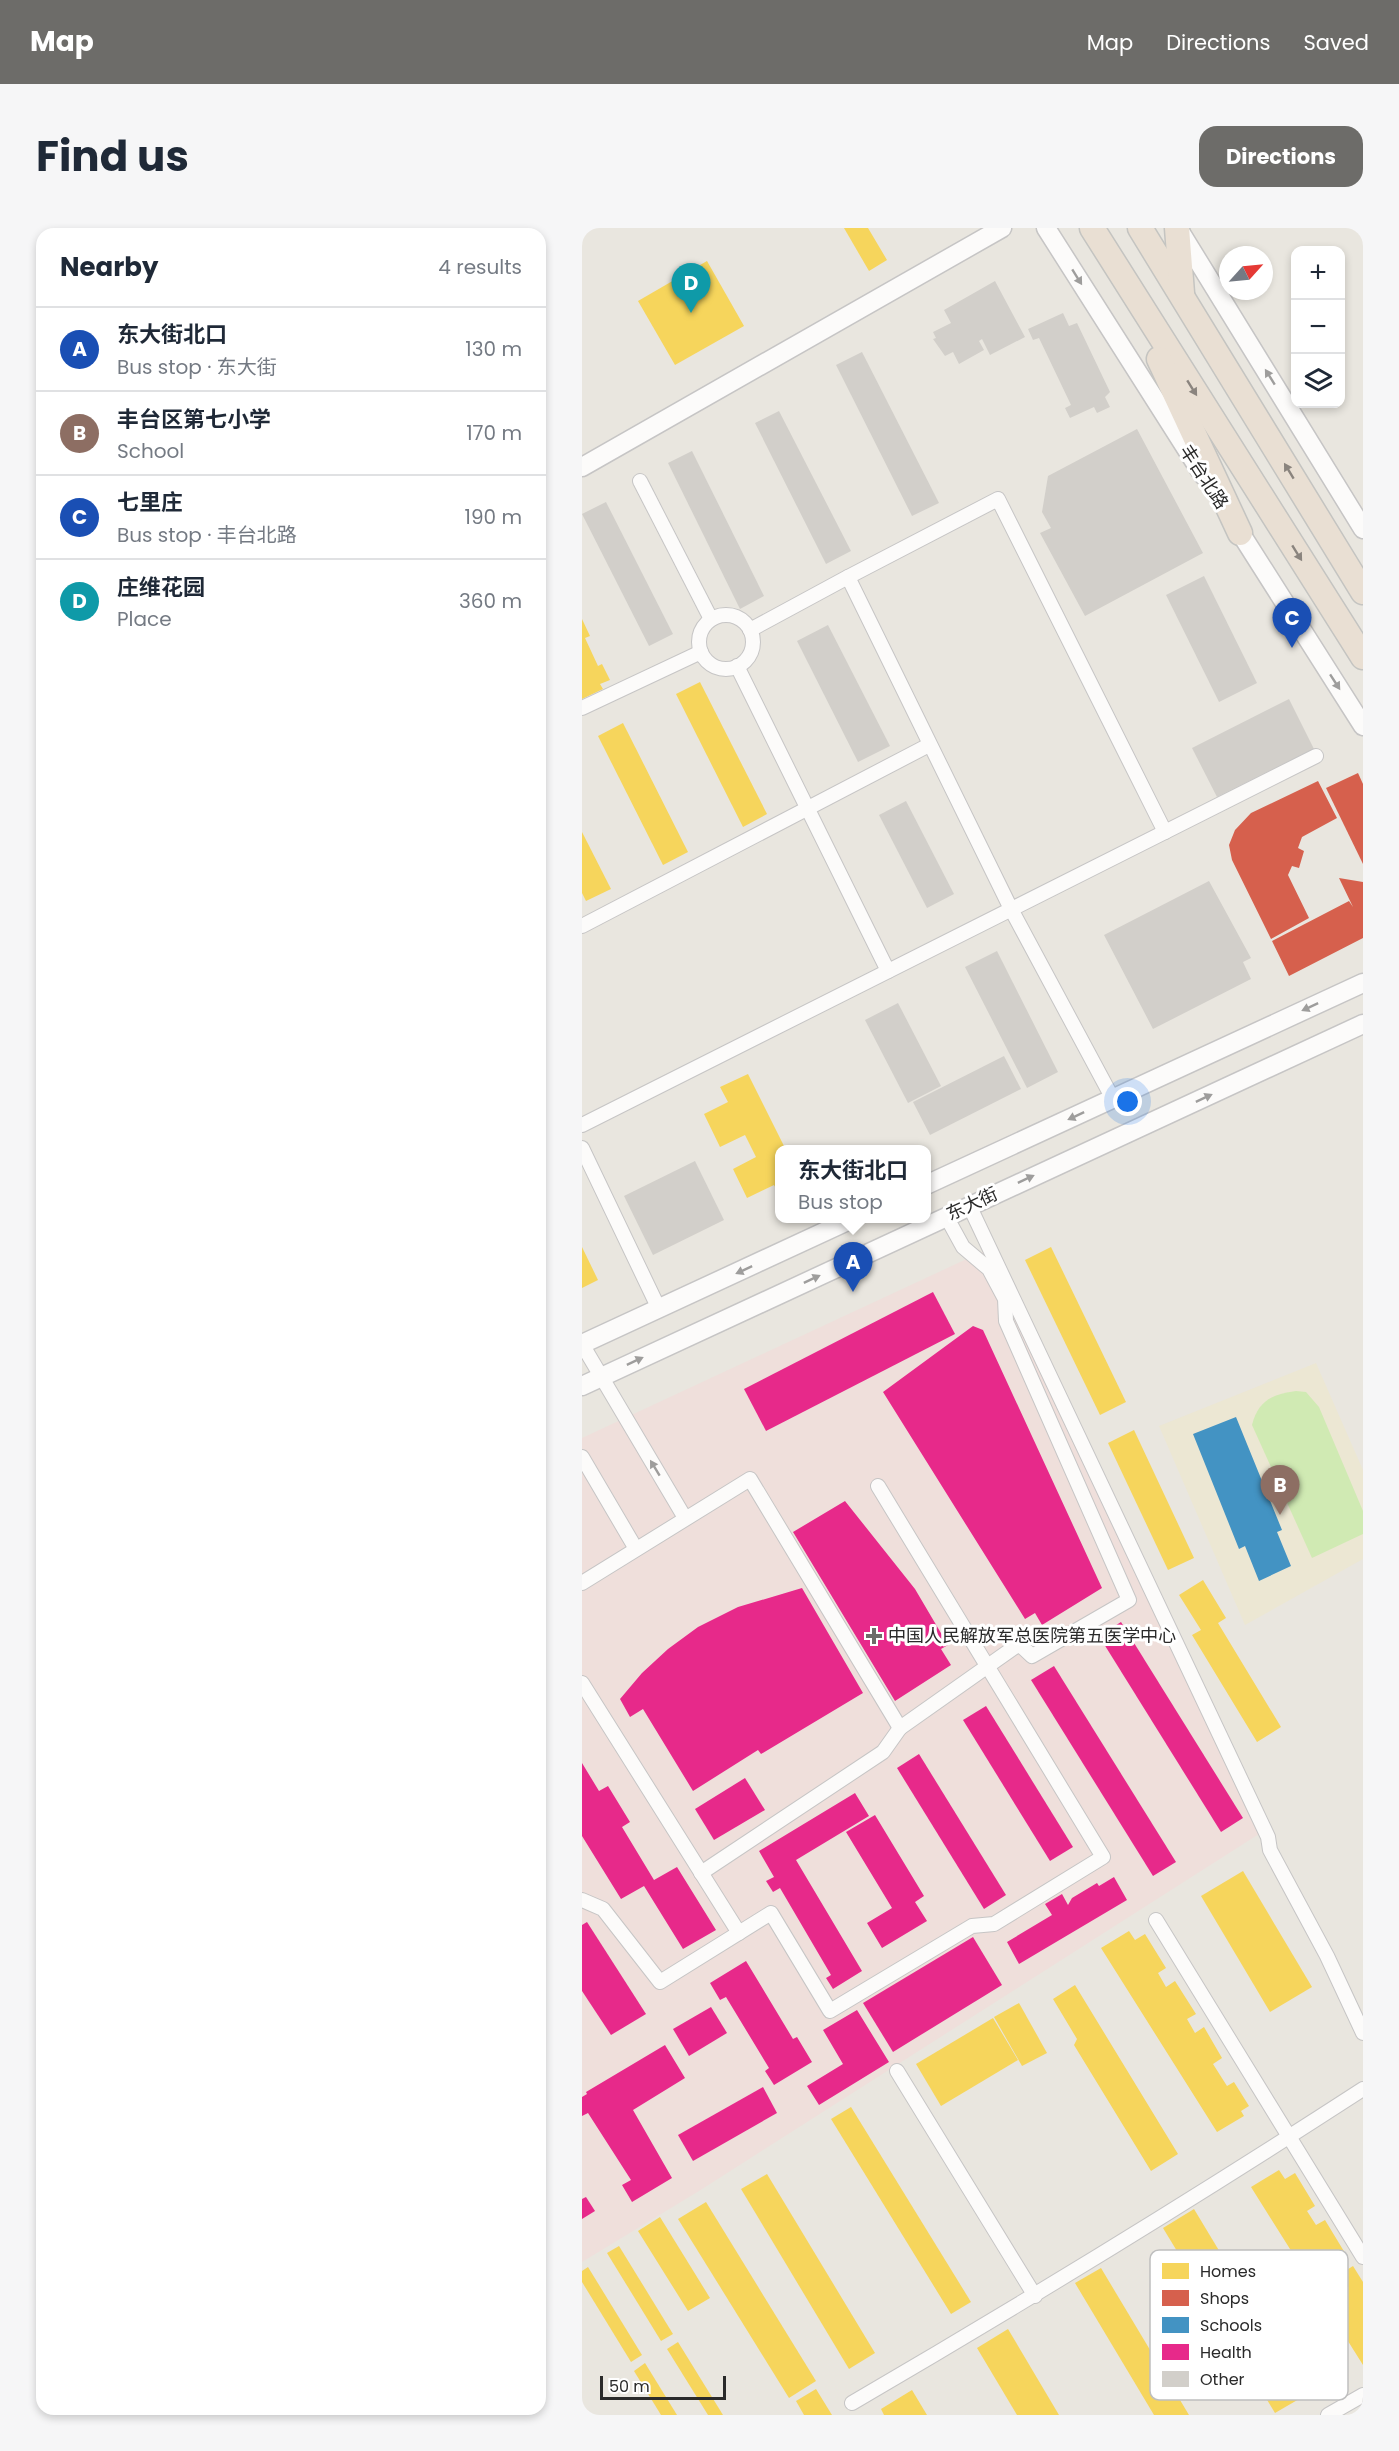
<!DOCTYPE html>
<html lang="en">
<head>
<meta charset="utf-8">
<style>
	body { margin:0; font-family:Poppins,"Noto Sans SC",sans-serif; background:#f6f6f7; color:#1f2937 }
	.controls { position:absolute; right:18px; top:18px; display:grid; overflow:hidden; border-radius:12px; box-shadow:0 3px 9px #0003 }
	.controls button { width:54px; height:54px; display:grid; place-items:center; padding:0; border:0; border-bottom:2px solid #e0e1e3; background:#fff; color:#1f2937; font:30px sans-serif }
	.compass { position:absolute; left:637px; top:18px; width:54px; height:54px; border-radius:50%; background:#fff; box-shadow:0 3px 9px #0003; rotate:63deg }
	.scale { position:absolute; left:18px; bottom:15px; width:126px; box-sizing:border-box; padding-left:6px; border:3px solid #2a2a2a; border-top:0; font-size:16px; line-height:21px; white-space:nowrap; color:#2a2a2a; -webkit-text-stroke:4px #fff; paint-order:stroke }
	.you { position:absolute; left:546px; top:874px; width:21px; height:21px; margin:-15px; border:4px solid #fff; border-radius:50%; background:#1a73e8; box-shadow:0 0 0 9px #1a73e833 }
	.badge { display:grid; place-items:center; width:39px; height:39px; border-radius:50%; background:#6d6c69; color:#fff; font-size:20px; font-weight:700 }
	.pin { position:absolute; translate:-50% -50px; filter:drop-shadow(0 2px 3px #0008) }
	.pin::after { content:''; position:absolute; top:32px; width:21px; height:18px; background:inherit; clip-path:polygon(0 0,100% 0,50% 100%) }
	.popup { position:absolute; left:193px; top:917px; width:156px; height:78px; box-sizing:border-box; display:grid; place-content:center; border-radius:12px; background:#fff; filter:drop-shadow(0 2px 4px #0005); font-size:20px; white-space:nowrap; color:#747a83 }
	.popup b { font-size:22px; color:#1f2937 }
	.popup::after { content:''; position:absolute; left:50%; top:100%; margin-left:-12px; border:12px solid transparent; border-top-color:#fff }
	.list { margin:0; padding:0; list-style:none }
	h2 { display:flex; justify-content:space-between; align-items:center; height:78px; margin:0; padding:0 24px; font-size:26px }
	h2 small { font-size:20px; font-weight:400; color:#747a83 }
	.list li { display:grid; grid-template-columns:39px 1fr auto; gap:18px; align-items:center; box-sizing:border-box; height:84px; padding:0 24px; border-top:2px solid #e0e1e3 }
	.list b { display:block; font-size:22px; white-space:nowrap }
	.list p { margin:0; font-size:20px; white-space:nowrap; color:#747a83 }
	.list em { font-size:20px; font-style:normal; color:#747a83 }
	.icon { flex:none; width:33px; height:33px; fill:none; stroke:currentColor; stroke-width:2; stroke-linecap:round; stroke-linejoin:round }
	.map { position:relative; flex:none; width:781px; height:2187px; overflow:hidden; border-radius:18px }
	header { display:flex; align-items:center; gap:36px; box-sizing:border-box; height:84px; padding:0 30px; background:#6d6c69; color:#fff }
	header strong { font-size:28px }
	nav { display:flex; gap:33px; margin-inline-start:auto; font-size:21px }
	.intro { display:flex; align-items:center; justify-content:space-between; box-sizing:border-box; height:144px; padding:0 36px }
	h1 { margin:0; font-size:42px }
	.button { padding:15px 27px; border-radius:18px; background:#6d6c69; color:#fff; font-size:21px; font-weight:700 }
	main { display:flex; gap:36px; padding:0 36px }
	aside { flex:1; background:#fff; border-radius:18px; box-shadow:0 3px 9px #0003 }
	.map>svg:first-child { display:block }
	.education { fill:#ece7d3 }
	.medical { fill:#efdfdb }
	.pitch { fill:#d0eab3 }
	.homes { fill:#f6d55c }
	.shops { fill:#d6604d }
	.schools { fill:#4393c3 }
	.health { fill:#e7298a }
	.building { fill:#d2cfca }
	.lines { fill:none; stroke-linecap:round; stroke-linejoin:round }
	.street-casing { stroke:#c6c5c5; stroke-width:16 }
	.secondary-casing { stroke:#c6c5c5; stroke-width:21 }
	.highway-casing { stroke:#c4c4c1; stroke-width:27 }
	.street { stroke:#fcfbfa; stroke-width:14 }
	.secondary { stroke:#fcfbfa; stroke-width:18 }
	.highway { stroke:#e9dfd3; stroke-width:24 }
	.oneway { fill:#9e9d9c }
	.oneway2 { fill:#8a847e }
	.poi-dot { fill:#6d6c69; stroke:#fff; stroke-width:2 }
	.labels { text-anchor:middle; stroke-width:6; stroke-linejoin:round; paint-order:stroke }
	.street-label { font-size:18px; fill:#2a2a2a; stroke:#fff }
	.poi-label { font-size:18px; fill:#2a2a2a; stroke:#fff; text-anchor:start }
	.key { fill:#fff; stroke:#bfbfbf; stroke-width:1.5 }
	.key-label { font-size:16px; fill:#2a2a2a }
</style>
</head>
<body>
<header>
<strong>Map</strong>
<nav><a>Map</a><a>Directions</a><a>Saved</a></nav>
</header>
<div class="intro"><h1>Find us</h1><a class="button">Directions</a></div>
<main>
<aside>
<h2>Nearby<small>4 results</small></h2>
<ul class="list">
<li><span class="badge" style="background:#1a4fb4">A</span><div><b>东大街北口</b><p>Bus stop · 东大街</p></div><em>130 m</em></li>
<li><span class="badge" style="background:#8d6e63">B</span><div><b>丰台区第七小学</b><p>School</p></div><em>170 m</em></li>
<li><span class="badge" style="background:#1a4fb4">C</span><div><b>七里庄</b><p>Bus stop · 丰台北路</p></div><em>190 m</em></li>
<li><span class="badge" style="background:#0f9aa8">D</span><div><b>庄维花园</b><p>Place</p></div><em>360 m</em></li>
</ul>
</aside>
<div class="map">
<svg width="781" height="2187" viewBox="0 0 781 2187">
	<rect width="100%" height="100%" fill="#e9e6df"/>
	<path class="education" d="M734,1135l47,107v89l-118,66 -86,-199z"/>
	<path class="medical" d="M404,1022l273,584 -560,357 -117,71v-824z"/>
	<path class="pitch" d="M714,1163l10,1 13,15 44,104v23l-51,24 -60,-133c6,-24 20,-31 44,-34z"/>
	<g class="homes">
		<path d="M262,0h24l19,32 -18,11z"/>
		<path d="M125,33l37,65 -69,39 -37,-64z"/>
		<path d="M0,391l8,17 -5,2 13,28 4,-2 8,16 -10,4 3,5 -21,10z"/>
		<path d="M118,454l67,132 -24,13 -67,-133z"/>
		<path d="M41,495l65,129 -25,13 -65,-129z"/>
		<path d="M0,604l29,57 -25,12 -4,-8z"/>
		<path d="M166,846l38,76h-6v46l-6,-11 -27,13 -14,-29 23,-12 -11,-22 -25,12 -16,-33 24,-12 -8,-15z"/>
		<path d="M0,1019l16,33 -16,8z"/>
		<path d="M469,1019l75,155 -26,13 -75,-155z"/>
		<path d="M552,1202l60,128 -26,12 -60,-127z"/>
		<path d="M621,1352l23,38 -8,5 63,104 -24,15 -65,-107 9,-5 -22,-35z"/>
		<path d="M661,1643l69,116 -42,25 -69,-116z"/>
		<path d="M547,1703l6,9 10,-6 21,34 -8,5 8,14 9,-6 21,33 -9,5 8,14 9,-6 18,31 -9,6 14,22 7,-4 15,24 -8,5 3,5 -27,16 -116,-184z"/>
		<path d="M493,1757l103,169 -27,17 -77,-126 3,-6 -24,-40z"/>
		<path d="M437,1775l28,50 -25,13 -28,-49z"/>
		<path d="M411,1790l25,42 -77,46 -25,-42z"/>
		<path d="M269,1879l120,195 -20,12 -120,-195z"/>
		<path d="M697,1942l6,9 10,-6 20,33 -8,5 9,14 9,-5 20,33 -8,5 8,13 8,-5 10,16v83l-112,-178z"/>
		<path d="M185,1946l108,179 -26,16 -108,-180z"/>
		<path d="M124,1974l110,179 -27,17 -111,-179z"/>
		<path d="M612,1981l112,186 -31,18 -112,-185z"/>
		<path d="M78,1989l50,81 -22,13 -50,-80z"/>
		<path d="M37,2018l54,88 -12,7 -54,-88z"/>
		<path d="M6,2039l54,88 -11,7 -49,-80v-11z"/>
		<path d="M519,2040l88,147h-35l-79,-132z"/>
		<path d="M426,2101l51,86h-42l-40,-67z"/>
		<path d="M96,2114l45,73h-15l-41,-66z"/>
		<path d="M63,2135l32,52h-16l-27,-44z"/>
		<path d="M234,2161l16,26h-28l-8,-14z"/>
		<path d="M330,2162l15,25h-43l-3,-6z"/>
	</g>
	<g class="shops">
		<path d="M776,545l5,11v80l-37,-76z"/>
		<path d="M736,553l19,37 -35,19 -4,11 6,3 -5,17 -7,-2 -4,9 21,43 -38,21 -39,-79 -3,-15 6,-15 16,-17z"/>
		<path d="M757,650l24,4v56l-74,38 -17,-35 77,-40 4,6z"/>
	</g>
	<path class="schools" d="M654,1189l46,113 -5,2 14,34 -32,15 -14,-35 -6,3 -46,-115z"/>
	<g class="health">
		<path d="M351,1064l22,42 -189,97 -22,-42z"/>
		<path d="M391,1098l10,4 119,258 -60,37 -7,-12 -10,6 -142,-227z"/>
		<path d="M263,1273l70,88 33,56 -7,4 10,16 -56,36 -102,-169z"/>
		<path d="M220,1360l61,105 -102,61 -3,-4 -65,41 -50,-82 -13,8 -10,-18 22,-26 26,-24 30,-22 40,-20z"/>
		<path d="M539,1394l122,196 -22,14 -122,-196z"/>
		<path d="M472,1438l122,196 -23,14 -122,-196z"/>
		<path d="M404,1478l87,141 -23,14 -87,-141z"/>
		<path d="M337,1526l87,141 -22,14 -87,-141z"/>
		<path d="M0,1535l17,28 9,-5 22,36 -8,5 32,53 23,-13 39,63 -33,19 -39,-63 -23,13 -39,-63z"/>
		<path d="M163,1550l20,32 -51,30 -19,-31z"/>
		<path d="M273,1565l14,23 -73,44 66,111 -29,18 -7,-11 5,-3 -51,-87 -7,4 -7,-11 8,-4 -15,-26z"/>
		<path d="M293,1587l49,81 -9,6 12,19 -45,27 -15,-25 25,-15 -46,-76z"/>
		<path d="M532,1649l13,23 -108,64 -12,-22 45,-27 -7,-11 17,-10 6,11 4,-7 25,-15 2,3z"/>
		<path d="M5,1694l59,92 -35,21 -29,-44v-66z"/>
		<path d="M391,1709l29,48 -109,67 -30,-49z"/>
		<path d="M164,1733l47,78 4,-2 15,25 -38,23 -9,-14 4,-3 -43,-71 -6,3 -10,-17z"/>
		<path d="M129,1779l16,26 -38,23 -16,-27z"/>
		<path d="M275,1782l32,52 -70,43 -12,-19 36,-22 -20,-34z"/>
		<path d="M83,1817l20,33 -52,32 39,68 -40,24 -10,-17 9,-5 -43,-67 -6,3v-19l5,-3 -1,-2z"/>
		<path d="M181,1859l14,26 -84,48 -15,-26z"/>
		<path d="M4,1969l9,14 -13,8v-20z"/>
	</g>
	<g class="building">
		<path d="M413,53l30,56 -35,18 -8,-16 -3,2 5,9 -25,14 -6,-12 -8,4 -12,-17 3,-1 -3,-6 18,-9 -7,-13z"/>
		<path d="M481,85l6,13 8,-3 33,69 -5,5 5,10 -13,6 -3,-6 -24,11 -5,-10 6,-3 -32,-67 -6,2 -5,-11z"/>
		<path d="M280,124l77,151 -27,13 -76,-151z"/>
		<path d="M197,183l72,140 -25,13 -71,-141z"/>
		<path d="M555,201l66,124 -118,63 -45,-83 11,-5 -9,-16 6,-36z"/>
		<path d="M110,223l72,145 -24,13 -72,-146z"/>
		<path d="M24,274l67,132 -24,12 -67,-132z"/>
		<path d="M622,348l53,107 -38,19 -53,-107z"/>
		<path d="M246,397l62,121 -32,16 -61,-121z"/>
		<path d="M707,471l25,50 -97,48 -25,-49z"/>
		<path d="M324,573l48,93 -27,14 -48,-93z"/>
		<path d="M627,653l42,77 -8,4 8,17 -98,50 -49,-94z"/>
		<path d="M415,723l61,121 -31,16 -62,-121z"/>
		<path d="M316,775l43,83 -33,17 -43,-83z"/>
		<path d="M422,828l17,33 -91,46 -17,-33z"/>
		<path d="M113,933l29,59 -71,35 -29,-59z"/>
	</g>
	<g class="lines">
		<defs>
			<g id="street">
				<path d="M58,253l71,138"/>
				<circle cx="144" cy="414" r="27"/>
				<path d="M168,402l98,-53"/>
				<path d="M155,438l151,305"/>
				<path d="M0,480l119,-56"/>
				<path d="M0,698l347,-181"/>
				<path d="M531,871l-102,-190 -163,-332 150,-78 167,333"/>
				<path d="M0,897l734,-369"/>
				<path d="M0,920l77,161"/>
				<path d="M387,977l299,632 2,13 57,106 36,77"/>
				<path d="M0,1116l103,174"/>
				<path d="M0,1229l54,92"/>
				<path d="M0,1355l168,-104 150,249 119,-84 13,12 97,-56 -123,-279 -1,-22 -16,-30 -26,-22 -17,-31"/>
				<path d="M0,1455l157,250"/>
				<path d="M119,1645l182,-121 17,-24"/>
				<path d="M0,1672l21,9 57,73 111,-69 59,98 142,-85 22,-2 109,-67 -225,-371"/>
				<path d="M574,1692l207,337"/>
				<path d="M315,1843l138,225"/>
				<path d="M270,2175c173,-101 343,-205 511,-314"/>
				<path d="M746,2187l35,-20"/>
			</g>
			<g id="secondary">
				<path d="M464,0l157,247"/>
				<path d="M597,2l184,299"/>
				<path d="M0,239l420,-239"/>
				<path d="M652,295l129,203"/>
				<path d="M344,957l437,-202"/>
				<path d="M0,1116l272,-126"/>
				<path d="M0,1158l781,-362"/>
			</g>
			<g id="highway">
				<path d="M510,0l271,429"/>
				<path d="M558,0l223,364"/>
				<path d="M595,0l5,65"/>
				<path d="M577,131l81,174"/>
			</g>
		</defs>
		<use href="#street" class="street-casing"/>
		<use href="#secondary" class="secondary-casing"/>
		<use href="#highway" class="highway-casing"/>
		<use href="#street" class="street"/>
		<use href="#secondary" class="secondary"/>
		<use href="#highway" class="highway"/>
	</g>
	<defs><path id="oneway-solid" d="M-6-.8H1V-3.2L6.5 0L1 3.2V.8H-6Z" transform="scale(1.5)"/></defs>
	<g class="oneway">
		<use href="#oneway-solid" transform="translate(495 49) rotate(58)"/>
		<use href="#oneway-solid" transform="translate(688 149) rotate(-122)"/>
		<use href="#oneway-solid" transform="translate(753 454) rotate(57)"/>
		<use href="#oneway-solid" transform="translate(728 779) rotate(155)"/>
		<use href="#oneway-solid" transform="translate(622 870) rotate(-25)"/>
		<use href="#oneway-solid" transform="translate(494 888) rotate(155)"/>
		<use href="#oneway-solid" transform="translate(444 951) rotate(-25)"/>
		<use href="#oneway-solid" transform="translate(162 1042) rotate(155)"/>
		<use href="#oneway-solid" transform="translate(230 1051) rotate(-25)"/>
		<use href="#oneway-solid" transform="translate(53 1133) rotate(-25)"/>
		<use href="#oneway-solid" transform="translate(73 1240) rotate(-121)"/>
	</g>
	<g class="oneway2">
		<use href="#oneway-solid" transform="translate(610 160) rotate(58)"/>
		<use href="#oneway-solid" transform="translate(707 243) rotate(-121)"/>
		<use href="#oneway-solid" transform="translate(715 325) rotate(58)"/>
	</g>
	<path class="poi-dot" d="M289 1399h6v6h6v6h-6v6h-6v-6h-6v-6h6z"/>
	<g class="labels">
		<g class="street-label">
			<text transform="translate(622 249) rotate(57)" y="6">丰台北路</text>
			<text transform="translate(390 976) rotate(-25)" y="6">东大街</text>
		</g>
		<g class="poi-label">
			<text x="306" y="1414">中国人民解放军总医院第五医学中心</text>
		</g>
	</g>
	<rect x="568" y="2022" width="198" height="150" rx="9" class="key"/>
	<rect x="580" y="2035" width="27" height="16" fill="#f6d55c"/>
	<rect x="580" y="2062" width="27" height="16" fill="#d6604d"/>
	<rect x="580" y="2089" width="27" height="16" fill="#4393c3"/>
	<rect x="580" y="2116" width="27" height="16" fill="#e7298a"/>
	<rect x="580" y="2143" width="27" height="16" fill="#d2cfca"/>
	<g class="key-label">
		<text x="618" y="2049">Homes</text>
		<text x="618" y="2076">Shops</text>
		<text x="618" y="2103">Schools</text>
		<text x="618" y="2130">Health</text>
		<text x="618" y="2157">Other</text>
	</g>
</svg>
<div class="controls">
<button>+</button>
<button>−</button>
<button><svg class="icon" aria-label="layers" viewBox="0 0 24 24"><path d="M12 4l9 5-9 5-9-5zM3 14l9 5 9-5"/></svg></button>
</div>
<svg class="compass" viewBox="-18 -18 36 36"><path d="M0-13l5 13h-10z" fill="#e53935"/><path d="M0 13l5-13h-10z" fill="#747a83"/></svg>
<div class="scale">50 m</div>
<div class="you"></div>
<div class="pin badge" style="left:271px;top:1064px;background:#1a4fb4">A</div>
<div class="popup"><b>东大街北口</b>Bus stop</div>
<div class="pin badge" style="left:698px;top:1287px;background:#8d6e63">B</div>
<div class="pin badge" style="left:710px;top:420px;background:#1a4fb4">C</div>
<div class="pin badge" style="left:109px;top:85px;background:#0f9aa8">D</div>
</div>
</main>
</body>
</html>
